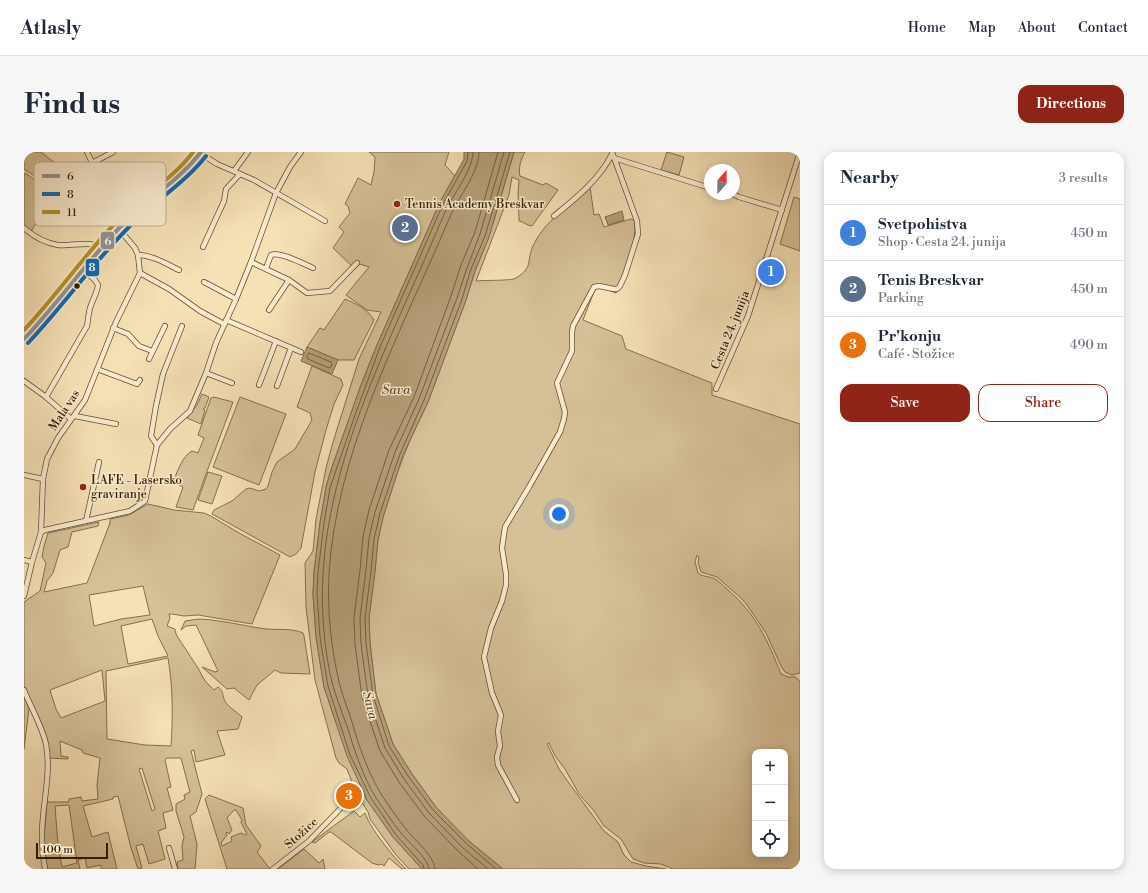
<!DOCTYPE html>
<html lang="en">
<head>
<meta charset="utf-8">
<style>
	body { margin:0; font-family:"Libre Bodoni",serif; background:#f6f6f7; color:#1f2937 }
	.controls { position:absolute; right:12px; bottom:12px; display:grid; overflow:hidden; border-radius:8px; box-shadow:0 2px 10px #0003 }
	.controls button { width:36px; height:36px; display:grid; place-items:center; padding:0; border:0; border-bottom:1px solid #e0e1e3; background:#fff; color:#1f2937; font:20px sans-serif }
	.compass { position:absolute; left:680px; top:12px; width:36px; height:36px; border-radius:50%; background:#fff; box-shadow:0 2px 10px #0003; rotate:21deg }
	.scale { position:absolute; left:12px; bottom:10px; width:72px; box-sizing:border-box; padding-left:4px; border:2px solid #361e00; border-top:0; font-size:11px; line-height:14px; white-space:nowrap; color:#361e00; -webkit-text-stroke:3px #f9ecd0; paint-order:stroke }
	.you { position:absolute; left:535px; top:362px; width:14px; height:14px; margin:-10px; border:3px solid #fff; border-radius:50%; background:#1a73e8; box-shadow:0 0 0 6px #1a73e833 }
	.badge { display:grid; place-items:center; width:26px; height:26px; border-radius:50%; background:#8f2418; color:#fff; font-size:13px; font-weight:700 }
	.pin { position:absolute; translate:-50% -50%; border:2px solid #fff; box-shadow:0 1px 4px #0006 }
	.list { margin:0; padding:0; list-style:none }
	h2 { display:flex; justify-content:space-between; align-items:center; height:52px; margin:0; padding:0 16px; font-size:17px }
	h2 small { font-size:13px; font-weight:400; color:#747a83 }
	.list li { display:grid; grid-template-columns:26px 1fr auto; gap:12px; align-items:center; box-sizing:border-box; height:56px; padding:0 16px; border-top:1px solid #e0e1e3 }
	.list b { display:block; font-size:15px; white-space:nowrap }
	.list p { margin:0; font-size:13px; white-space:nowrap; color:#747a83 }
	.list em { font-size:13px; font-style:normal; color:#747a83 }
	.actions { display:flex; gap:8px; padding:12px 16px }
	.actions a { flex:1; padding:9px 0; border:1px solid #8f2418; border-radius:12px; text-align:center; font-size:14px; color:#8f2418 }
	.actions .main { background:#8f2418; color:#fff }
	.icon { flex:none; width:22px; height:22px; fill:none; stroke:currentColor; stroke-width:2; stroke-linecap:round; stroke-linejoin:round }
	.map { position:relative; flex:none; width:776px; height:717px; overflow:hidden; border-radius:12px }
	header { display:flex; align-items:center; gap:24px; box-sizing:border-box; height:56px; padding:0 20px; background:#fff; border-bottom:1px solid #e0e1e3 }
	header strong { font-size:19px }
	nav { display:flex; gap:22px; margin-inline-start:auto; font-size:14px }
	.intro { display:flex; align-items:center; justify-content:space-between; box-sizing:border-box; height:96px; padding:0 24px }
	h1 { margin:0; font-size:28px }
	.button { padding:10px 18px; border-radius:12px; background:#8f2418; color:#fff; font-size:14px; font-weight:700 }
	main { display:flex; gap:24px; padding:0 24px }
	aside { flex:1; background:#fff; border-radius:12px; box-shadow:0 2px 10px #0003 }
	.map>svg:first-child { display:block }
	.green { fill:#d5c098; stroke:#866f4c; fill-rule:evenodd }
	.water { fill:#b59f79; stroke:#826b49 }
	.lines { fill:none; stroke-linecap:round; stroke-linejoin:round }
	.shore { stroke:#765e3c; stroke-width:1 }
	.street-casing { stroke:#664f2e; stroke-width:6 }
	.secondary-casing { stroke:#361e00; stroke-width:8 }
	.street { stroke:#f9ecd0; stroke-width:4.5 }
	.secondary { stroke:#f9ecd0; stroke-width:6 }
	.bus-1-casing { stroke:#f9ecd0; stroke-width:7 }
	.bus-2-casing { stroke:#f9ecd0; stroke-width:7 }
	.bus-3-casing { stroke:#f9ecd0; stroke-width:7 }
	.bus-1 { stroke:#939598; stroke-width:4 }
	.bus-2 { stroke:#136ab0; stroke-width:4 }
	.bus-3 { stroke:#b69129; stroke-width:4 }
	.poi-dot { fill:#8f2418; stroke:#f9ecd0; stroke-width:1.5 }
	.bus-dot { fill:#361e00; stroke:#f9ecd0; stroke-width:1.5 }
	.labels { text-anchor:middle; stroke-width:3; stroke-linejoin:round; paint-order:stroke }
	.poi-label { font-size:12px; fill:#361e00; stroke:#f9ecd0; text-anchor:start }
	.street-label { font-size:12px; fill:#361e00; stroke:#f9ecd0 }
	.water-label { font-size:13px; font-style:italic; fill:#624b2a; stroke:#f9ecd0 }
	.key { fill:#f9ecd0; stroke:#beae92; stroke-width:1 }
	.key-label { font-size:11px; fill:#361e00 }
	.line-badge { stroke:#f9ecd0; stroke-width:1.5 }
	.badge-label { font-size:11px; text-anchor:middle; font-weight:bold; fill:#fff }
</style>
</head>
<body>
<header>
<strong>Atlasly</strong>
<nav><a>Home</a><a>Map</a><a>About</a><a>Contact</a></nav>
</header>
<div class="intro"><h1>Find us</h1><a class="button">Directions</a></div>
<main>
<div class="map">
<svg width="776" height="717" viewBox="0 0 776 717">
	<rect width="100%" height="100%" fill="#f6e1b7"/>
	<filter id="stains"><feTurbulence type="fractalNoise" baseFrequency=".005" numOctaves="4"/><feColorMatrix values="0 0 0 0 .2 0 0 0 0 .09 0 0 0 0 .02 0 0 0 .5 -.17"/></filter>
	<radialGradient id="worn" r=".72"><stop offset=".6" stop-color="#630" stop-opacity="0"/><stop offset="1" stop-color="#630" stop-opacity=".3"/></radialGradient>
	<g class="green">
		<path d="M0,0h17l31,25 -7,8 -2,-1 -3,3 2,2 -2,4 -36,-24z"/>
		<path d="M345,0h80l-4,13 10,11 -15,26 -63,143 -16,40 -30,85 -5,17 -6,36 -6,49 -1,22 3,43 8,50 11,33 32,80 26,37 29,32h-13l-13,-14 -26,-36 -2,-7 -12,-19 -9,-24 -8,-6 -3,-5 -21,-78 -9,-73 -1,-44 8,-12 3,-32 10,-51 7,-26 26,-83 22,-47 -14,-2 -21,-15 23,-28 -9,-3 -5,5 -22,-21 11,-16 -5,-5 11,-14 -2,-7 -3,-2 13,-26 13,7 3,-13 1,-15z"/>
		<path d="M490,0h11c-4,7 -7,16 -5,24l23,9 3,-2 12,7 -26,36c-4,0 -8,-4 -13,-5l-1,-28 1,-13 -7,-3 -3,18 -33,86c8,-1 36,0 40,-3 19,-12 9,-17 18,-34 11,-23 36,-40 56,-57l4,28 5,-1 5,13 27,-8 4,2c1,25 -9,49 -19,72l-17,-6 -4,2 -12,31 39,16 4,13 86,34v12l88,29v249l-8,2 -7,-3 -4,-6 -15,-33 -19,-28 -5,-6 -25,-22 -16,-5 -3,-9 1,-6 -2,-2 -2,7 3,11c5,4 11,3 17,6 4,2 8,7 12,10 29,25 40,50 54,85l7,3h7l5,4v188h-127l-12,-5 -17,-1 -11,-4 -12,-20 -17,-13 -10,-15 -15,-17 -14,-25 -10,-13 -6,-13 -2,1 12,25 10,14 35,48 14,11 6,13 7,7 15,4 20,3h-163l-3,-2 -31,-26 -18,-17 -15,-17 -24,-33 -19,-30 -17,-50 -6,-51 -1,-25 6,-47 3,-31 3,-17 17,-52 12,-31 18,-38 38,-102 9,-29 14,-34zM731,600h30v102h-30z"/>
		<path d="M643,0l17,5 -5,18 -18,-5z"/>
		<path d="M1,21l29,20 -22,37 -2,1 -6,-6v-49z"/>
		<path d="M770,45l6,2v52l-20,-7z"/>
		<path d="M321,147c10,4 24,11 29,21l-20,40h-16l-31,-13 13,-19 4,2z"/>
		<path d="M288,214l29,13 2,6 -9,19 -8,26 -11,42 -14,76 -5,6 -6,3 -78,-43 2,-4 18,-9 14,-12 4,-1 9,3 7,-2 2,-3 4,-14 5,-10 18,-13 17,-29 -2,-7 -13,-6z"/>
		<path d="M178,242l7,3 -4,11h-1l-1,1 2,1 -4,14 -14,-6 10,-13z"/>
		<path d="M190,245l19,5 -24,64 -16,44 -17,-3 7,-20 -10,-5c4,-9 9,-26 19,-31l6,2 6,-15 -6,-3 13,-37z"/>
		<path d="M216,245l46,17 -27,71 -46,-18z"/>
		<path d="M184,320l14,4 -10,28 -14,-4z"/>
		<path d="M124,352l26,6 30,3 7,3 28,17 41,22 -28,69 -54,-9 -14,1 -12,-2h-3l1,4 -3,8 8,3v2l2,5 21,32 7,13 9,9 4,-3c6,4 4,9 7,14 3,6 12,11 17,16l-4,12 -21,2 8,24 -29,7 -2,-12 -3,1 11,43 -6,18 -6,4 7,28 -2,25h-17l-1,-7 6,-2 -1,-14 2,-9 -8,-26v-7l9,-5 -1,-4 6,-3 -9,-34h-14l-2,2 6,27 -4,1 6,22 -10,3 3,15 -8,3 7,28 -16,5 -6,-20 -7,2 6,22 -4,1 -7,-21 -13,-52 -5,1v2l-30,7 9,31 16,-5 9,37h-15l-2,-4 -13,3 -2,-10 -7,2 2,9h-33l-3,-31 3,-36h22v-3l12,-2 1,4 16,-2 -1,-14 3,-27 -17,-5 -1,-3 -22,-9 1,15 7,1v2l-19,-1 -4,-25 -21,-47v-84l16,-11 6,-28 -4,-6 2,-11 4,-13 51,-11 -1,4 -26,6 -4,15 -8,3 -7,23 -6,8 -3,11 43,-9 23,-60v-4l19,-4zM119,434l7,29 -29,4 -27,7 -5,-31zM128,467l6,17 10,20 -40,8 -7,-38zM144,506c5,30 5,58 3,88l-26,-1 -38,-6 -1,-68zM78,518l3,31 -44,17 -5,-9 -6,-19zM118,616l13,41 -3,2 -13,-42zM45,653l8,58 -15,4 -4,-22 -3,-39z"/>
		<path d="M175,467c23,1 45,7 67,10 12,1 26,-1 37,4l1,3 6,38 -29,-1 -6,-3 -18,15 -8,15 -15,-12 -7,1 -25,-22 13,5 3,-1 -22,-46 -10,1 -5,4 4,-9z"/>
		<path d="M0,544l5,13 -5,40z"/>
		<path d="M185,643l34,13 3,17 15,21 -4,6 13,17h-43l-22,-70zM210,658h2l6,10 -1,2 6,12 -2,1 -4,-2 -10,4 1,4 -10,5 -1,-3 6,-8 -1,-2 1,-1 2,2 3,-4 -5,-12z"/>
		<path d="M330,659l6,6 5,-4c5,15 28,44 41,56h-4l-13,-11 -5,8 -2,-2 -4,1 -6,-2 -41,-31h-2l-14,11 -3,-1z"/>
		<path d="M280,697l15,14 4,-4 2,10h-47z"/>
	</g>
	<g class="water">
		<path d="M440,0h50l-25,85 -14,34 -9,29 -38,102 -25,53 -19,59 -6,26 -3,31 -6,47 1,25 6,51 17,50 19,30 24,33 33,34 34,28h-81l-29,-32 -26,-37 -20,-44 -23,-69 -8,-50 -3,-43 1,-22 6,-49 6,-36 5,-17 30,-85 16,-40 63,-143 24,-43z"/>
		<path d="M598,59l2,9 -16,5 -3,-8z"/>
		<path d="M283,195l31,13 -6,14 -31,-13z"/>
	</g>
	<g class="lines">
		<g class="shore">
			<path d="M285,201l22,9 1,2 -1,3 -2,1 -21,-9 -1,-2z"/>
			<path d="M400,717l-1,-4 -27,-30 -25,-37 -21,-43 -22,-69 -4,-24 -4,-25 -3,-43 1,-22 6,-49 6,-35 24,-70 26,-71 63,-143 24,-43 1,-9"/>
			<path d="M405,717c-1,-11 -21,-27 -28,-36 -9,-11 -17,-24 -25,-35 -13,-21 -22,-49 -29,-72 -5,-13 -10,-27 -14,-40 -9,-34 -12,-77 -10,-112 6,-116 65,-229 110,-334 5,-11 9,-22 14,-32 8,-16 26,-39 26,-56"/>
			<path d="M411,717c-1,-14 -21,-29 -29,-40 -9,-11 -17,-23 -25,-35 -13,-22 -22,-47 -29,-72 -4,-13 -10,-27 -13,-40 -8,-35 -12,-73 -10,-108 7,-117 65,-229 111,-334 5,-11 9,-22 14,-32 9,-17 25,-37 25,-56"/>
			<path d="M454,717l-19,-17 -34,-35 -26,-35 -19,-31 -18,-54 -7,-53 -1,-26 6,-48 3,-33 6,-27 20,-60 25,-53 37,-101 10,-31 14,-33 23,-80"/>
			<path d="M464,717l-25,-21 -34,-35 -25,-34 -19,-31 -17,-52 -7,-52 -1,-26 6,-48 3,-32 6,-26 20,-60 24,-53 38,-101 10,-30 13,-34 24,-82"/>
			<path d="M472,717l-29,-25 -34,-34 -25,-34 -19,-30 -16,-51 -7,-52 -1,-25 6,-47 3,-32 6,-26 20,-59 24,-54 38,-101 9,-30 14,-33 25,-84"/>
		</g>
		<defs>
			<g id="street">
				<path d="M63,0l10,21 21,39 1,7 4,5"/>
				<path d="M176,1l17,11 37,16 71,41"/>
				<path d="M590,6l96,30"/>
				<path d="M68,11l21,-11"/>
				<path d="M210,19l14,-19"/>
				<path d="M34,42c20,13 36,27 61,25"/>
				<path d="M709,42l6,3 43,13"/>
				<path d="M530,64c22,-18 45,-36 58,-62"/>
				<path d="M0,76c9,8 22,15 34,17 13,2 33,-6 43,4"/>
				<path d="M179,95l21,-46 2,-12 14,-15"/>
				<path d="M114,103c14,0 29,9 41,15"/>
				<path d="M227,110l38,18 18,13 23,-2 27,-28"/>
				<path d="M242,116l5,-13c8,-4 33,9 42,13"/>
				<path d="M116,121l29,16 31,22 24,13"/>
				<path d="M180,130l32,17"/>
				<path d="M245,158l20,-30"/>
				<path d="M202,168l75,32"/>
				<path d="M89,176l15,6 11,12 13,5"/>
				<path d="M125,207l16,-33"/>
				<path d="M73,217l40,15 3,-4"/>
				<path d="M182,221l26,10"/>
				<path d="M0,229l22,16 25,22"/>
				<path d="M235,233l17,-44"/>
				<path d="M253,234l14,-38"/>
				<path d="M692,237l32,-73 52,-164"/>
				<path d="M22,245l41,-71c1,-5 1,-9 2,-13 1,-10 8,-18 9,-28l-3,-5 -12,-10"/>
				<path d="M51,264l41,8"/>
				<path d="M133,293l-6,-9 5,-30 7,-32 19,-48"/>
				<path d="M0,323l19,4"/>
				<path d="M62,369l13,-59"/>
				<path d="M17,380l4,-2 85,-19 15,-10 12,-56 13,-16 20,-18 16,-38 10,-30 20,-44 15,-37 25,-69 14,-26 11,-15"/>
				<path d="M0,408l8,2"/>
				<path d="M0,444l8,-34 9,-30 2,-53 4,-20 11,-21 27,-38 31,-78 24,-49 -2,-18 -3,-7 -16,-19"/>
				<path d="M0,538c7,18 18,36 22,54 6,32 -5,63 -4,95 0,10 1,20 3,30"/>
				<path d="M493,648l-19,-35 -1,-8 3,-11 -2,-15 3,-16 -9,-22 -8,-36 7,-29 11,-27 4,-16v-11l-4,-26 3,-21 24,-40 31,-55 4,-13 1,-7 -8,-29 15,-32v-19l1,-6 21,-39 5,-1 15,3h3l3,-3 5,-11 13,-41 -1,-13 -25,-69"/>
				<path d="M145,696l6,21"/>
				<path d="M249,717l36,-28 31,-32"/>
			</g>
			<path id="secondary" d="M0,187c35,-36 64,-78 99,-115 24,-26 58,-42 78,-72"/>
		</defs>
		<use href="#street" class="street-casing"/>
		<use href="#secondary" class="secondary-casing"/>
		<use href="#street" class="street"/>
		<use href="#secondary" class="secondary"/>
		<defs>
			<path id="bus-1" d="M0,187c35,-37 64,-79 99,-115 25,-26 56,-43 78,-72"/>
			<path id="bus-2" d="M4,191c35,-37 64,-79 100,-115 25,-26 56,-44 78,-72"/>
			<path id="bus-3" d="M0,178c33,-35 61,-76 95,-111 24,-24 54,-40 74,-67"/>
		</defs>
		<use href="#bus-1" class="bus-1-casing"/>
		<use href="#bus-2" class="bus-2-casing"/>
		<use href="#bus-3" class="bus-3-casing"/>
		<use href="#bus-1" class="bus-1"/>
		<use href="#bus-2" class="bus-2"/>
		<use href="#bus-3" class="bus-3"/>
	</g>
	<g class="poi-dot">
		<circle cx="373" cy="52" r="4"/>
		<circle cx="59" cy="335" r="4"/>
	</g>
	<circle class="bus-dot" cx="53" cy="134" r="3.5"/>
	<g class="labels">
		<g class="poi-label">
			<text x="381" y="56">Tennis Academy Breskvar</text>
			<text x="67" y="332">LAFE - Lasersko<tspan x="67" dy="14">graviranje</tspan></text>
		</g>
		<g class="street-label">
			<text transform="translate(706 178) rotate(-68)" y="4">Cesta 24. junija</text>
			<text transform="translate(40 258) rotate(-57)" y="4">Mala vas</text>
			<text transform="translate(277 681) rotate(-42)" y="4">Stožice</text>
		</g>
		<g class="water-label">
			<text x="372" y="242">Sava</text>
			<text transform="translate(347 553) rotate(76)" y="5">Sava</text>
		</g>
	</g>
	<rect x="10" y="10" width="132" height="64" rx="6" class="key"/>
	<rect x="18" y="22" width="18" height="4" fill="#939598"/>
	<rect x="18" y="40" width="18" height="4" fill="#136ab0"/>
	<rect x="18" y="58" width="18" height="4" fill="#b69129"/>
	<g class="key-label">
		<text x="43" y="28">6</text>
		<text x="43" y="46">8</text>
		<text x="43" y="64">11</text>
	</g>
	<g class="line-badge">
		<rect x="76" y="79" width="15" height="19" rx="4" fill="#939598"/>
		<rect x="61" y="106" width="15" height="19" rx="4" fill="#136ab0"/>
	</g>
	<g class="badge-label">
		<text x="84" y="93">6</text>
		<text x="68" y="119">8</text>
	</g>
	<rect width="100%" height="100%" filter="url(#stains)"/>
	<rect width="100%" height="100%" fill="url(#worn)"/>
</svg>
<div class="controls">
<button>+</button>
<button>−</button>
<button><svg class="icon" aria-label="locate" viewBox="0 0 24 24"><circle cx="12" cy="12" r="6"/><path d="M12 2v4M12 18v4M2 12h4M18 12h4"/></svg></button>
</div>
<svg class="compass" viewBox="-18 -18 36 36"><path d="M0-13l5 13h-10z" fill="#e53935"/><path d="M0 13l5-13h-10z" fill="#747a83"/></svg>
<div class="scale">100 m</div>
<div class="you"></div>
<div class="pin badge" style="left:747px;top:120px;background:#3f7fe0">1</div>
<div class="pin badge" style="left:381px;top:76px;background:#5c6f8a">2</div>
<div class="pin badge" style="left:325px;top:644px;background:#e8710a">3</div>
</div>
<aside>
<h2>Nearby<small>3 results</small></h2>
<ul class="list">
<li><span class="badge" style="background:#3f7fe0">1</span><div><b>Svetpohistva</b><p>Shop · Cesta 24. junija</p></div><em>450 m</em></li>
<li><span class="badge" style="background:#5c6f8a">2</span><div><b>Tenis Breskvar</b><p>Parking</p></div><em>450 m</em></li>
<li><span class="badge" style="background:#e8710a">3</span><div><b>Pr'konju</b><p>Café · Stožice</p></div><em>490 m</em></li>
</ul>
<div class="actions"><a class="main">Save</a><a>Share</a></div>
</aside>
</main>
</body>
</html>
